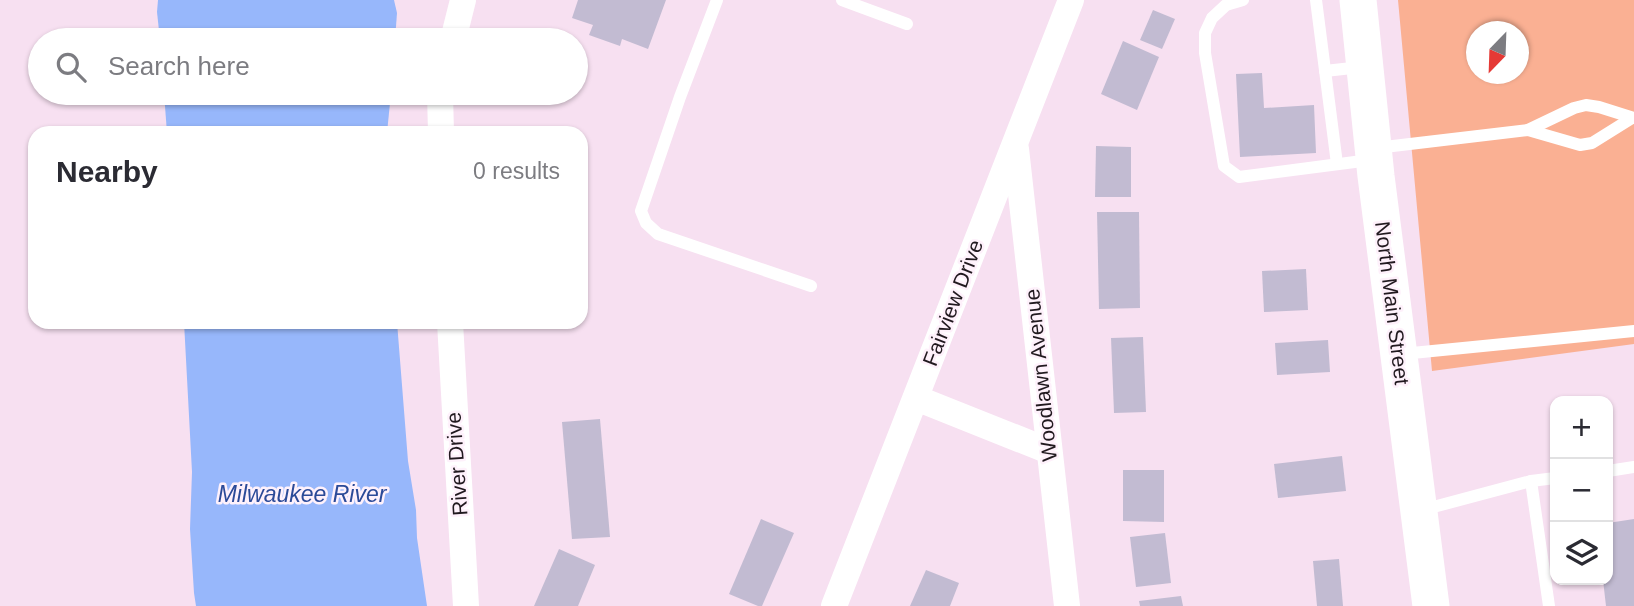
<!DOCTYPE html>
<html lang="en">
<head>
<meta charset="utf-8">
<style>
	body { margin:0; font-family:Helvetica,sans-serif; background:#f7f7f7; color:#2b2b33 }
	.controls { position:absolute; right:21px; bottom:21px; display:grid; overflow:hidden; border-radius:14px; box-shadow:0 2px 5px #0004 }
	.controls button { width:63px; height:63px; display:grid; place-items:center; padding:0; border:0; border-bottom:2px solid #e1e1e2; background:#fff; color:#2b2b33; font:35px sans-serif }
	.compass { position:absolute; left:1466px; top:21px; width:63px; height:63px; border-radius:50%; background:#fff; box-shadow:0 2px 5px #0004; rotate:203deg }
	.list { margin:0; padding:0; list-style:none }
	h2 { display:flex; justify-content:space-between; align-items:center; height:91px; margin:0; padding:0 28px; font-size:30px }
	h2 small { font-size:23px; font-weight:400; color:#7c7c81 }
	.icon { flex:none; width:38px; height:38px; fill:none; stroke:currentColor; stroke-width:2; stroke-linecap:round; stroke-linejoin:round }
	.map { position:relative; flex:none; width:1634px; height:606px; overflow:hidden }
	.search { position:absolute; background:#fff; box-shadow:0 2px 5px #0004; left:28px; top:28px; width:560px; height:77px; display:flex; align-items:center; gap:18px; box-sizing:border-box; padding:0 24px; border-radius:38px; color:#7c7c81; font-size:26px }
	.panel { position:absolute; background:#fff; box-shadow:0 2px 5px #0004; left:28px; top:126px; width:560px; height:203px; border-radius:21px }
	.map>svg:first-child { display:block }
	.green { fill:#fab093; fill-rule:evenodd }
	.water { fill:#97b7fb }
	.building { fill:#c2bbd2 }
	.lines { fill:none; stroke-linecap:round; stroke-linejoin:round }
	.lane { stroke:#fff; stroke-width:12 }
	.street { stroke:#fff; stroke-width:26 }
	.secondary { stroke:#fff; stroke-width:37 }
	.labels { text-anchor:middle; stroke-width:5; stroke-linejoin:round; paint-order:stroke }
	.street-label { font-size:21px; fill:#21191f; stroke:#fef1fb }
	.water-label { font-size:23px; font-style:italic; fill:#2b4a98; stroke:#fef1fb }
</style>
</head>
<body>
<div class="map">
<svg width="1634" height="606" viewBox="0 0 1634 606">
	<rect width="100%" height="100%" fill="#f7e0f1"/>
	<path class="green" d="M1398,0h236v344l-202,27zM1476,32h42v42h-42z"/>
	<g class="water">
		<path d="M158,0h236l3,13 -2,27h-235l-3,-28z"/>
		<path d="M164,93h227l-4,40h-220z"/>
		<path d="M184,322h213l11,139 8,49 1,28 10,68h-231l-2,-13 -4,-64 2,-57z"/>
	</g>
	<g class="building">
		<path d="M578,0h88l-18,49 -26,-10 -2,7 -31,-11 4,-10 -21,-7z"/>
		<path d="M1153,10l22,9 -13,30 -22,-9z"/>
		<path d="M1123,41l36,16 -22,53 -36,-16z"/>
		<path d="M1262,73l2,35 50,-3 2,48 -76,4 -4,-83z"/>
		<path d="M1096,146l35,1v50h-36z"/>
		<path d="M1097,212h42l1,96 -41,1z"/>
		<path d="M1306,269l2,41 -44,2 -2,-41z"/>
		<path d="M1143,337l3,75 -32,1 -3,-75z"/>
		<path d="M1328,340l2,32 -53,3 -2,-32z"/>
		<path d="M600,419l10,118 -38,2 -10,-117z"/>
		<path d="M1342,456l4,35 -68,7 -4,-34z"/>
		<path d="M1123,470h41v52l-41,-1z"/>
		<path d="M761,519l33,14 -32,73h-4l-29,-12z"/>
		<path d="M1634,519v87h-28l-3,-26h5v-57z"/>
		<path d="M1165,533l6,50 -35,4 -6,-50z"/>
		<path d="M559,549l36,16 -17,41h-44z"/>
		<path d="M1339,559l4,47h-26l-4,-45z"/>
		<path d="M926,570l33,13 -9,23h-40z"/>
		<path d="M1181,596l2,10h-43l-1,-5z"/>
	</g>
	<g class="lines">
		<g class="lane">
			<path d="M717,0l-37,97 -39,114 5,12 12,11 153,52"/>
			<path d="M842,0l65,24"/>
			<path d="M1243,0l-17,5 -14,13 -7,15v20l19,113 15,11 131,-17"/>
			<path d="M1316,0l21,164"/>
			<path d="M1325,71l36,-4"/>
			<path d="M1528,130l52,15 12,-2 40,-25"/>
			<path d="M1376,148l152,-18 46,-22 12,-3 13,2 35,11"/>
			<path d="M1402,354l232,-23"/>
			<path d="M1608,471l26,-4"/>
			<path d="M1531,481l24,-3"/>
			<path d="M1422,510l109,-29 18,125"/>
		</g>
		<g class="street">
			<path d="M453,40l10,-40"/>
			<path d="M440,93l1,40"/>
			<path d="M1016,149l51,457"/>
			<path d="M450,322l16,284"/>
			<path d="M916,398l133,53"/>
			<path d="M834,606l237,-606"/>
		</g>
		<path class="secondary" d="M1358,0l18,176 55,430"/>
	</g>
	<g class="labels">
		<g class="street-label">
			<text transform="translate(953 303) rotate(-69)" y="7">Fairview Drive</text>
			<text transform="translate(1392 303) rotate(83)" y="7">North Main Street</text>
			<text transform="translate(1041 375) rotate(-96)" y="7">Woodlawn Avenue</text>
			<text transform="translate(457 464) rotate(-94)" y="7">River Drive</text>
		</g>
		<g class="water-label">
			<text x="302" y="502">Milwaukee River</text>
		</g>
	</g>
</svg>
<div class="controls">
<button>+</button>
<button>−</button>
<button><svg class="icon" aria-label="layers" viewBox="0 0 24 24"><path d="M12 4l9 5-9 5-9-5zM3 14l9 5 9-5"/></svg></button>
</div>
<svg class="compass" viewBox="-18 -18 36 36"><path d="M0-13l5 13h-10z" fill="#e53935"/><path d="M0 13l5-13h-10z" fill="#7c7c81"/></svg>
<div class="search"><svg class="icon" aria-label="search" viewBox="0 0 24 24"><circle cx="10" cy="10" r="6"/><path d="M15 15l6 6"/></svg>Search here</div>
<section class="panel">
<h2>Nearby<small>0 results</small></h2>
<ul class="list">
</ul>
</section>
</div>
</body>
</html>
